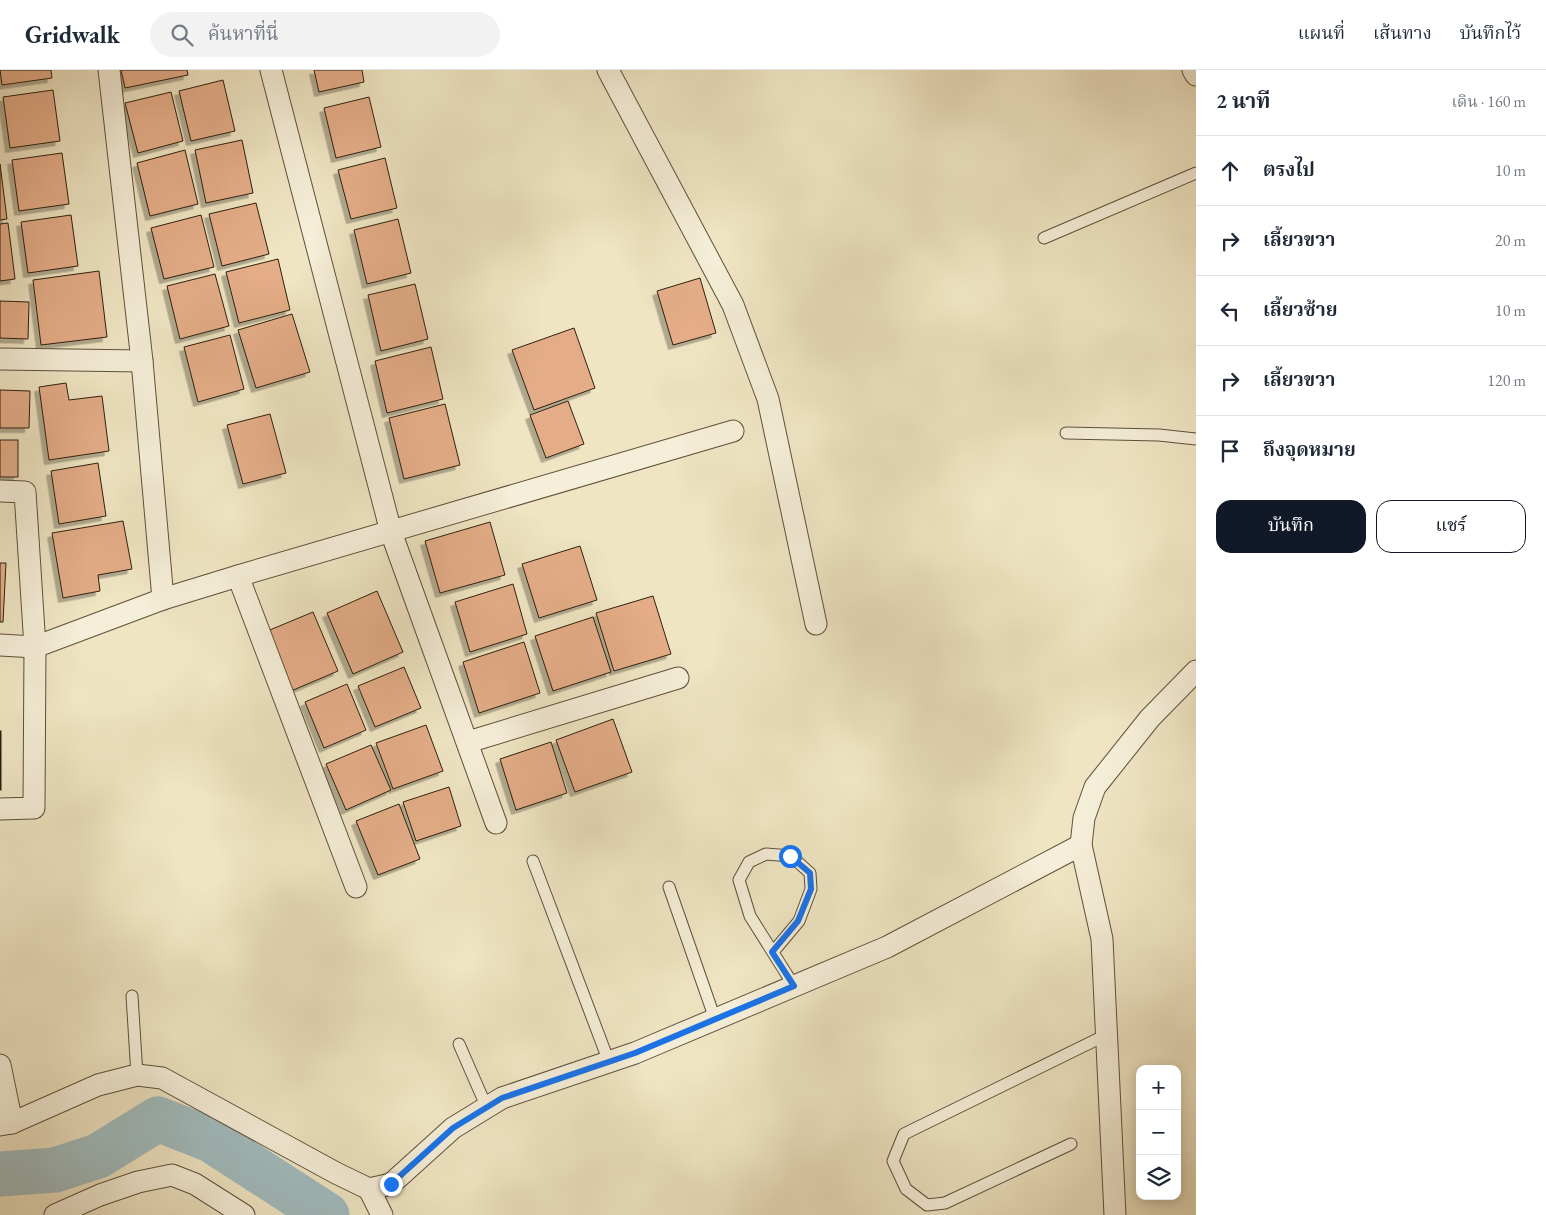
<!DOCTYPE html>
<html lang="th">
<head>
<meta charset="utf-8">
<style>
	body { margin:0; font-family:"EB Garamond","Noto Serif Thai",serif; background:#f2f2f3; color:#1f2937 }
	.controls { position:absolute; right:15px; bottom:15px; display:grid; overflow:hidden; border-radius:10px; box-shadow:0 2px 12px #0003 }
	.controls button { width:45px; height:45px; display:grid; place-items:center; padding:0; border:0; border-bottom:1px solid #e0e1e3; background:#fff; color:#1f2937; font:25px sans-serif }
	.stop { position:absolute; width:15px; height:15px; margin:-11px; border:4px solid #1a73e8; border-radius:50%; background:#fff }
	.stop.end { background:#1a73e8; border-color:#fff; box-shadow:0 1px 5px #0008 }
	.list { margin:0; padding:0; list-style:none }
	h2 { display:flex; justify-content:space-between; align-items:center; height:65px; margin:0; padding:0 20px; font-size:21px }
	h2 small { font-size:16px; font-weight:400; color:#747a83 }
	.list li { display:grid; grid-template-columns:32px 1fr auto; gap:15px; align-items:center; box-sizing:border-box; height:70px; padding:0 20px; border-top:1px solid #e0e1e3 }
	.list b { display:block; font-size:19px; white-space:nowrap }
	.list em { font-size:16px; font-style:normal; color:#747a83 }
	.actions { display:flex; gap:10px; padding:15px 20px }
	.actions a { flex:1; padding:11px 0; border:1px solid #111827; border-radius:15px; text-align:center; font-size:18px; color:#111827 }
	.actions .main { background:#111827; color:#fff }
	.icon { flex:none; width:28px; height:28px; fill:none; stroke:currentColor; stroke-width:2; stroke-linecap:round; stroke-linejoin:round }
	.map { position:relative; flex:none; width:1196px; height:1145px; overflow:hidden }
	header { display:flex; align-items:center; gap:30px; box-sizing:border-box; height:70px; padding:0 25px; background:#fff; border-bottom:1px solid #e0e1e3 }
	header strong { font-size:24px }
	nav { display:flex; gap:28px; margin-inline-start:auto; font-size:18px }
	.search { width:350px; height:45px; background:#f2f2f3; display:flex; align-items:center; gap:12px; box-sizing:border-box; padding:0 18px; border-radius:28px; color:#747a83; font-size:19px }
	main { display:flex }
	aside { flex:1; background:#fff }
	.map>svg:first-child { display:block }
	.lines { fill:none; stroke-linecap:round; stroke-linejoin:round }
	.river { stroke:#a1bcbf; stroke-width:45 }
	.building { fill:#e4ad88; stroke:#2e1f0e; filter:url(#shadow) }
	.lane-casing { stroke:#5e503b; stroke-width:13 }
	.street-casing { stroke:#5e503b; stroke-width:23 }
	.lane { stroke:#f5eed8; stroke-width:11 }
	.street { stroke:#f5eed8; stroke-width:21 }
	.route { stroke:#1a73e8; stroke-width:6 }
</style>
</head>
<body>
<header>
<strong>Gridwalk</strong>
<div class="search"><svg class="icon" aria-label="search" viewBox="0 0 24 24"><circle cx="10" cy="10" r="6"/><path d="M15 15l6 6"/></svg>ค้นหาที่นี่</div>
<nav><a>แผนที่</a><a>เส้นทาง</a><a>บันทึกไว้</a></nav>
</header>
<main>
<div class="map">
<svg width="1196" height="1145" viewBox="0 0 1196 1145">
	<defs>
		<filter id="shadow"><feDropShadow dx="-4.5" dy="4.5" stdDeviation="0" flood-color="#0004"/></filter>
	</defs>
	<rect width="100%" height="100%" fill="#efe5c3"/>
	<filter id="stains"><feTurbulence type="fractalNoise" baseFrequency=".004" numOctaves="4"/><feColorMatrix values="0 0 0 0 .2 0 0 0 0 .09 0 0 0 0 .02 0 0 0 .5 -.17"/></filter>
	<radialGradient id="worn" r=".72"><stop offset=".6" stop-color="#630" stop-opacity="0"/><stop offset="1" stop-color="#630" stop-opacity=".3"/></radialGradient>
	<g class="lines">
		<path class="river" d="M0,1104l55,-4 43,-14 60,-37 53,21 116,75"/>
	</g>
	<g class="building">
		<path d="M0,0h51l1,8 -50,7z"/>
		<path d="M121,0h66l1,5 -63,13z"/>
		<path d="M314,0h48l2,12 -45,10z"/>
		<path d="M223,10l12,51 -44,10 -12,-50z"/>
		<path d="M53,20l7,51 -50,7 -7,-51z"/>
		<path d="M171,22l12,49 -45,12 -13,-50z"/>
		<path d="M369,27l12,50 -45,11 -12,-50z"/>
		<path d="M242,70l11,53 -47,10 -11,-53z"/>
		<path d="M185,80l13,54 -48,12 -13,-53z"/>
		<path d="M62,83l7,51 -50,7 -7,-51z"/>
		<path d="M385,88l12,50 -46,11 -13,-49z"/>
		<path d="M0,94l7,55 -7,1z"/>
		<path d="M256,133l13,51 -47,12 -13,-52z"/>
		<path d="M71,145l7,51 -50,7 -7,-51z"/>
		<path d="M201,145l13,52 -50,12 -13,-51z"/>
		<path d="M398,149l13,54 -44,11 -13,-54z"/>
		<path d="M8,153l7,56 -15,2v-57z"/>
		<path d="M278,189l12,51 -51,13 -13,-51z"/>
		<path d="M99,201l8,66 -66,8 -8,-65z"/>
		<path d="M215,204l14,52 -49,13 -13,-53z"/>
		<path d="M700,208l16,55 -43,12 -16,-54z"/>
		<path d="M415,214l13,55 -47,12 -13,-56z"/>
		<path d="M0,231l29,1 -1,37 -28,-1z"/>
		<path d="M292,244l18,58 -54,16 -18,-58z"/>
		<path d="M574,258l21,60 -61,22 -22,-60z"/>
		<path d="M230,265l14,54 -46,13 -14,-55z"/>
		<path d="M431,277l12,52 -56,14 -12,-52z"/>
		<path d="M66,313l3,17 33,-4 7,55 -60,9 -10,-73z"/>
		<path d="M0,320l30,1 -1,37h-29z"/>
		<path d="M568,331l16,43 -38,14 -16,-43z"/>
		<path d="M445,334l15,61 -56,14 -15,-61z"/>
		<path d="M270,344l16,59 -43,11 -16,-59z"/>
		<rect x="0" y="370" width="18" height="37"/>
		<path d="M98,393l8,53 -47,8 -8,-53z"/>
		<path d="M123,451l9,48 -34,6 2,16 -37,7 -11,-65z"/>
		<path d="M490,452l15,53 -65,18 -15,-52z"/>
		<path d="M580,476l17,54 -58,18 -17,-54z"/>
		<path d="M0,493h6l-3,59h-3z"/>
		<path d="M513,514l14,50 -57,18 -15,-50z"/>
		<path d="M377,521l26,61 -50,22 -26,-61z"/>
		<path d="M653,526l18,58 -57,17 -18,-58z"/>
		<path d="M313,542l25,59 -47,20 -26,-59z"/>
		<path d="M593,547l18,55 -58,19 -18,-55z"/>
		<path d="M524,572l16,51 -61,20 -16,-51z"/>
		<path d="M404,597l17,41 -46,19 -17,-41z"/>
		<path d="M347,614l19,46 -42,18 -19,-46z"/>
		<path d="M613,649l19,53 -57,20 -19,-52z"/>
		<path d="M426,655l17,46 -50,18 -17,-46z"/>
		<rect x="0" y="661" width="1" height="59"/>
		<path d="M551,672l16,51 -51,17 -16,-51z"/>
		<path d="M371,675l20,45 -45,20 -20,-46z"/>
		<path d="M449,717l12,39 -45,15 -13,-39z"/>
		<path d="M399,734l21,55 -42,16 -22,-54z"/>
	</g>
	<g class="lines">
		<defs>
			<g id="lane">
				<path d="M1044,168l152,-65"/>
				<path d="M1066,363l93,2 37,4"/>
				<path d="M533,791l76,201"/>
				<path d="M669,817l46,132"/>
				<path d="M773,882l26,-31 12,-32 -1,-16 -19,-17 -25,-2 -17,8 -10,18 11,36 44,70"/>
				<path d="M132,926l5,79"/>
				<path d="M459,974l28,64"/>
				<path d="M1071,1074l-126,59 -18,2 -21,-16 -13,-28 11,-27 202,-99"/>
			</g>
			<g id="street">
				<path d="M109,0l33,291 21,238"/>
				<path d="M271,0l120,462 105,291"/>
				<path d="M608,0l125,235 35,94 48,225"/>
				<path d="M1193,0l3,5"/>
				<path d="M0,289l142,2"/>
				<path d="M0,421l25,1 10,155 -1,161 -34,1"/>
				<path d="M238,506l118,311"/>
				<path d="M0,575l35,2 128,-48 75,-23 495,-145"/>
				<path d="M468,672l210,-64"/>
				<path d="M0,995l12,58"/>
				<path d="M0,1055l12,-2 86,-38 39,-10 25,3 174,95 33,16 22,-5 62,-56 49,-30 133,-45 252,-106 194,-102"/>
				<path d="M369,1119l13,26"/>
				<path d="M55,1145l45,-20 38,-13 34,-7 23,9 49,31"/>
				<path d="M1115,1145l-13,-276 -21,-94 3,-27 11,-31 55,-69 46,-47"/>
			</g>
		</defs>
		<use href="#lane" class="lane-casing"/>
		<use href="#street" class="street-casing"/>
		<use href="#lane" class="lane"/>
		<use href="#street" class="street"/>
	</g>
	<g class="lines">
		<path class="route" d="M391,1114l62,-56 49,-30 133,-45 159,-67 -22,-34 26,-31 13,-32 -1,-16 -20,-17"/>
	</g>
	<rect width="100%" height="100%" filter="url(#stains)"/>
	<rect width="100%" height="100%" fill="url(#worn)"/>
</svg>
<div class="controls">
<button>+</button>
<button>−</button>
<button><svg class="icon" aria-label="layers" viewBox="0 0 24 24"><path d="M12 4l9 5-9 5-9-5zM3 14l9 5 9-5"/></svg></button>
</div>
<div class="stop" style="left:790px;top:786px"></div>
<div class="stop end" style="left:391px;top:1114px"></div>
</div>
<aside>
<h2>2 นาที<small>เดิน · 160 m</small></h2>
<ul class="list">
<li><svg class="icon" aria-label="ahead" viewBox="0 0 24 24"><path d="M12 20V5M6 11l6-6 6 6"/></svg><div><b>ตรงไป</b></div><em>10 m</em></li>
<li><svg class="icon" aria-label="right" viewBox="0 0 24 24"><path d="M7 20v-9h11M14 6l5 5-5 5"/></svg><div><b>เลี้ยวขวา</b></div><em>20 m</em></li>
<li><svg class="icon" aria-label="left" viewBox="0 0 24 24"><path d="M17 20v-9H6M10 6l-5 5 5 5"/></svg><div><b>เลี้ยวซ้าย</b></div><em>10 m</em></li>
<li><svg class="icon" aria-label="right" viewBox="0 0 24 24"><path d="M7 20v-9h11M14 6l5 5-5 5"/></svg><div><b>เลี้ยวขวา</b></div><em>120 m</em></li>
<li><svg class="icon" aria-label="arrive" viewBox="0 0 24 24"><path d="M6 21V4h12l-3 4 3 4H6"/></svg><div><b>ถึงจุดหมาย</b></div></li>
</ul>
<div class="actions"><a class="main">บันทึก</a><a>แชร์</a></div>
</aside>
</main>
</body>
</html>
